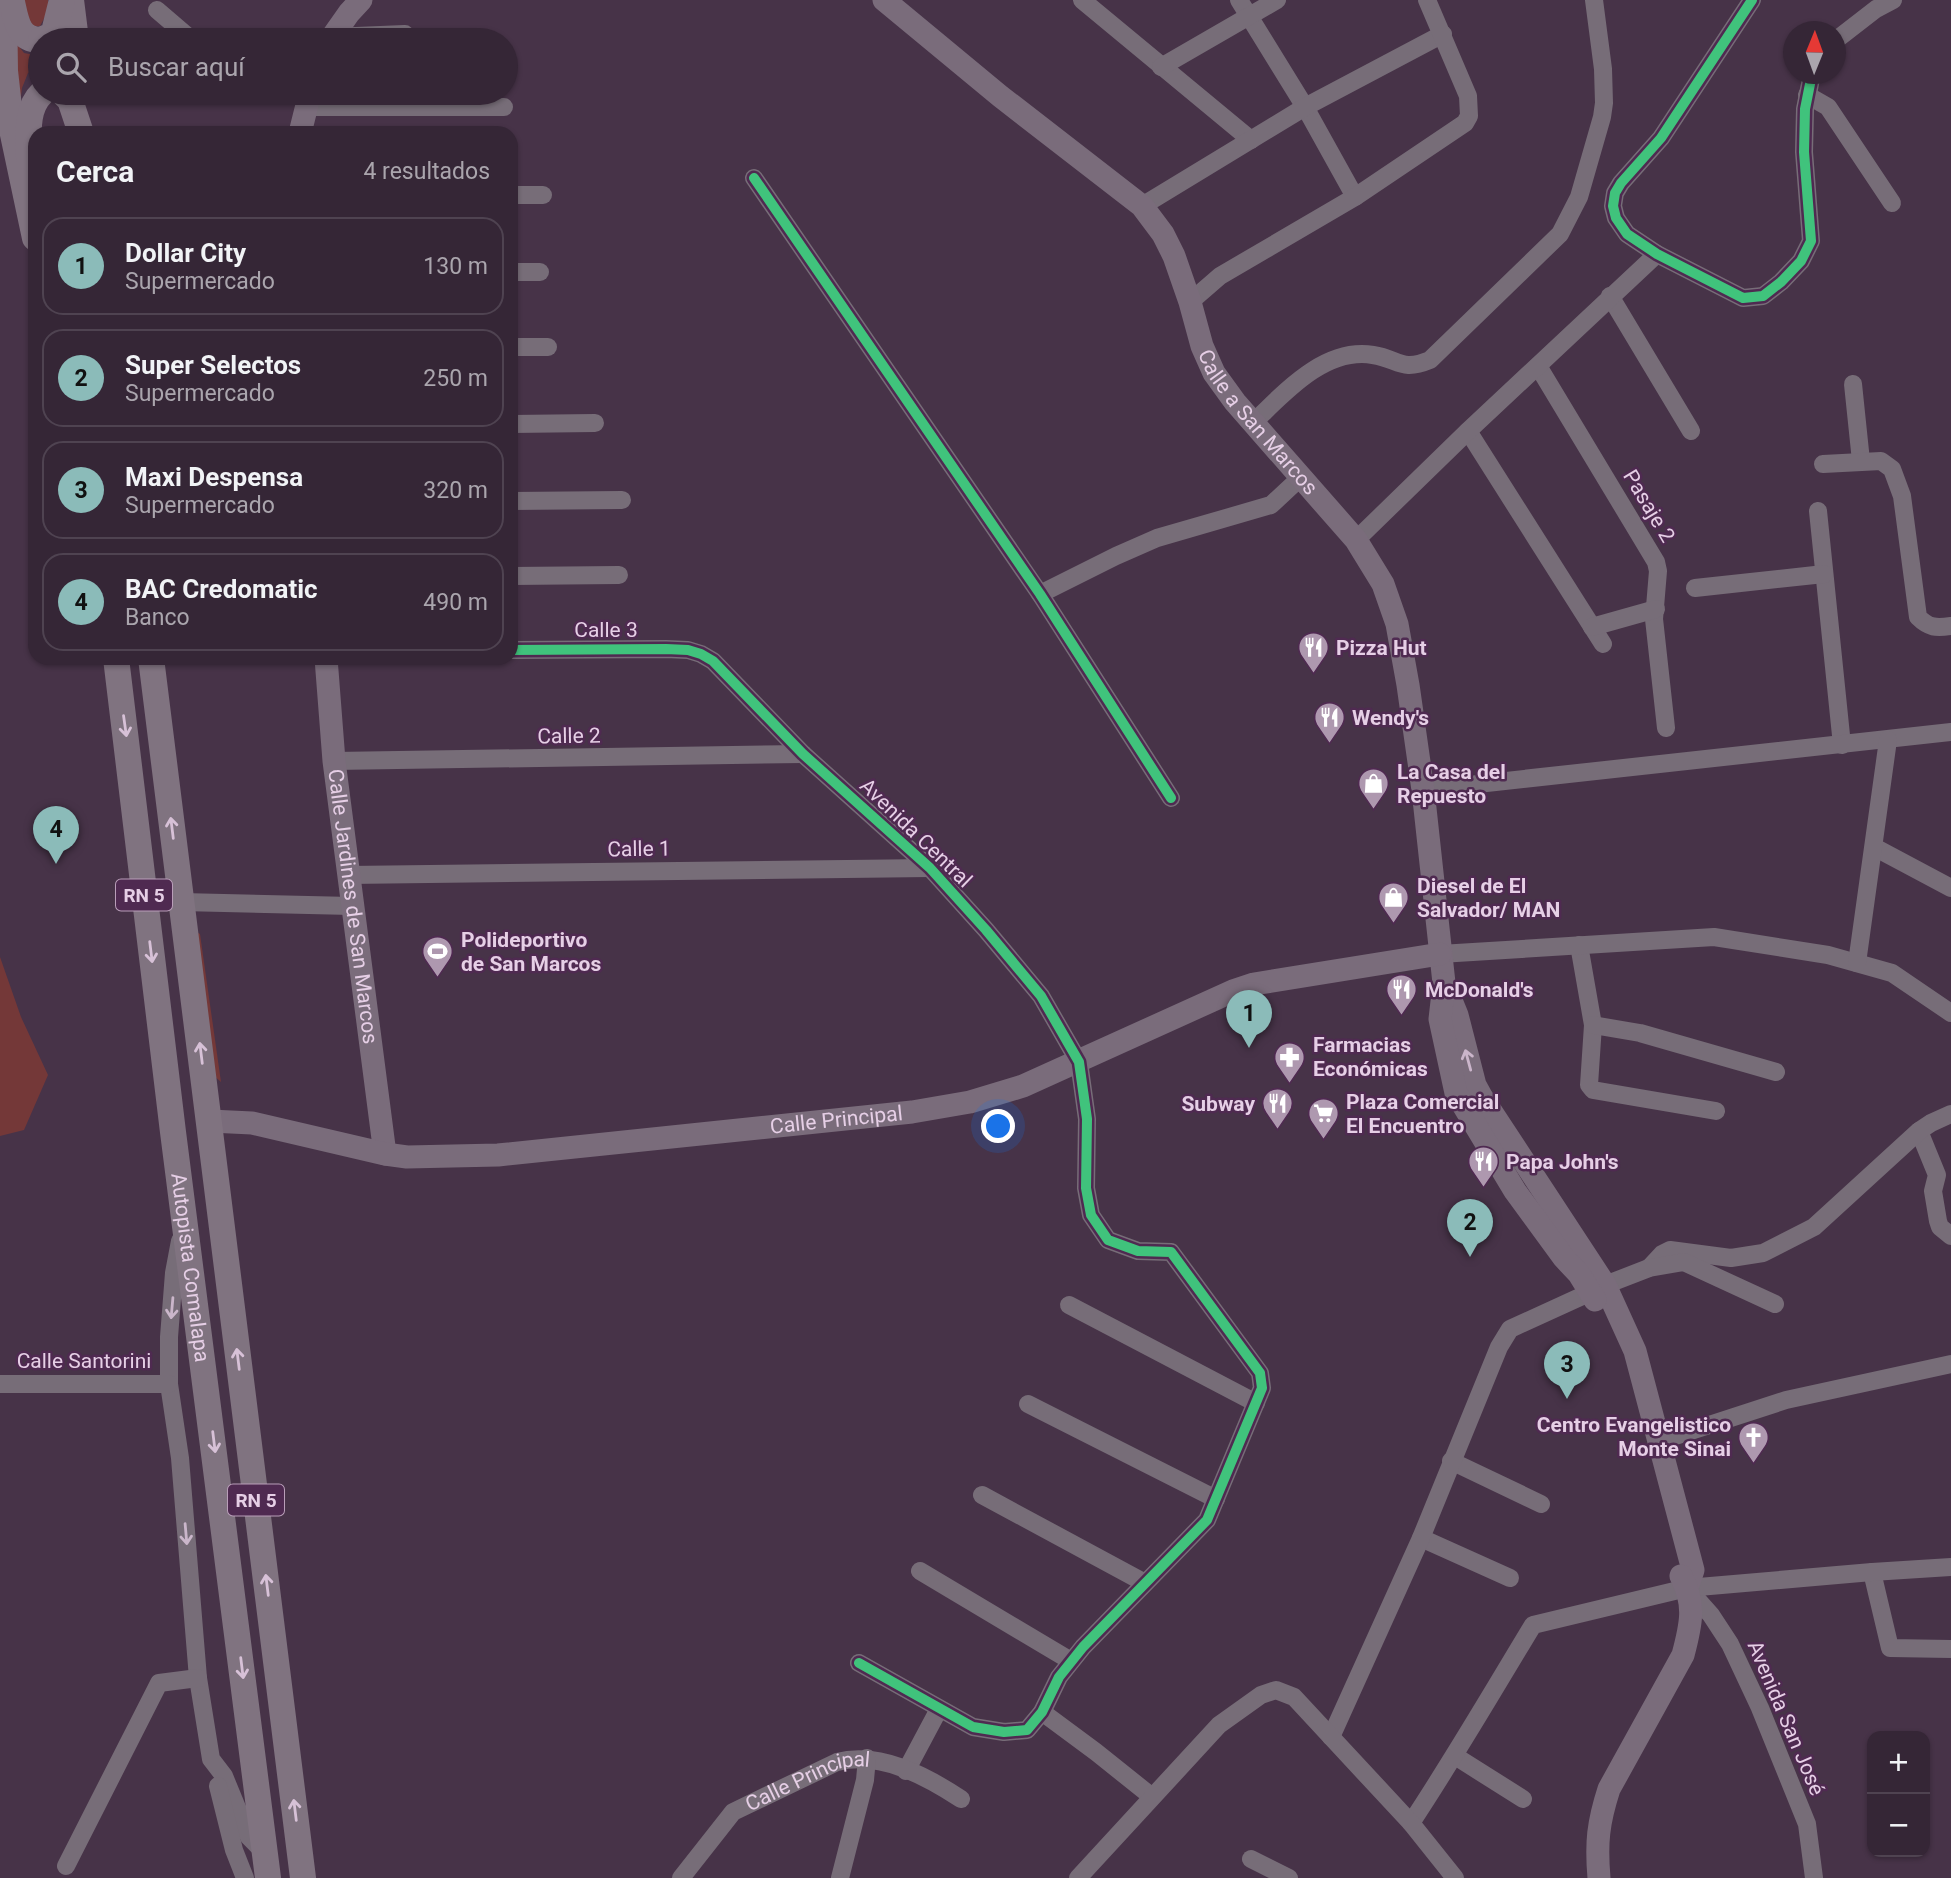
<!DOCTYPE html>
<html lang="es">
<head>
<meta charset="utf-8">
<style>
	body { margin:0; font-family:Roboto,sans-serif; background:#403242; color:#f1f3f6 }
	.controls { position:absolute; right:21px; bottom:21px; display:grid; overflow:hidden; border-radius:14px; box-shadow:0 2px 5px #0004 }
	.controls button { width:63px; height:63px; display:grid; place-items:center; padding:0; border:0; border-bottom:2px solid #4f4351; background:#352636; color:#f1f3f6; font:35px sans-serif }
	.compass { position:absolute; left:1783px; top:21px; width:63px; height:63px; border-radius:50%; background:#352636; box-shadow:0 2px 5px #0004; rotate:1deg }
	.you { position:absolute; left:999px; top:1127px; width:24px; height:24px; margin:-18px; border:5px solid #fff; border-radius:50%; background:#1a73e8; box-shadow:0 0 0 10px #1a73e833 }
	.badge { display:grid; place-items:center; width:46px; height:46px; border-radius:50%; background:#8bbbb9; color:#111; font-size:23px; font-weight:700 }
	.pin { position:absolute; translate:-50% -58px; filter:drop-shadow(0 2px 4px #0008) }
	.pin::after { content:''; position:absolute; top:37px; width:24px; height:21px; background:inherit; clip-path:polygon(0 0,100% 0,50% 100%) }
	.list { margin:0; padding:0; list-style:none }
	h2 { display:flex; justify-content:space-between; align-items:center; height:91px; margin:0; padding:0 28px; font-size:30px }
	h2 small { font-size:23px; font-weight:400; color:#aaa5ad }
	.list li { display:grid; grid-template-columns:46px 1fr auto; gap:21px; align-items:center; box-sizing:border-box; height:98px; margin:0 14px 14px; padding:0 14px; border:2px solid #4f4351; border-radius:21px }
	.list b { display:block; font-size:26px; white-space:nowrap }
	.list p { margin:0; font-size:23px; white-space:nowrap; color:#aaa5ad }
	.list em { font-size:23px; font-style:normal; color:#aaa5ad }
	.icon { flex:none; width:38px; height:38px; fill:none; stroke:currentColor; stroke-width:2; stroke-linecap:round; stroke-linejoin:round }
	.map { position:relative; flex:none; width:1951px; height:1878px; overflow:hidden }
	.search { position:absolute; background:#352636; box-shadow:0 2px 5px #0004; left:28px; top:28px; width:490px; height:77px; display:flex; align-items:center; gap:18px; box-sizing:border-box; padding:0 24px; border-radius:38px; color:#aaa5ad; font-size:26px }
	.panel { position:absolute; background:#352636; box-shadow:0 2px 5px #0004; left:28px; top:126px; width:490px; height:539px; border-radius:21px }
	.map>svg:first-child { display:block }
	.green { fill:#743838 }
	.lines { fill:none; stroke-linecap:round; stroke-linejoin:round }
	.minor { stroke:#776d78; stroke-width:18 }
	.major { stroke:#7a6c7b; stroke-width:23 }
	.highway { stroke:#807380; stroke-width:26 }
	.cycleway-casing { stroke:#4f2a51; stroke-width:15 }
	.cycleway { stroke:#40c37c; stroke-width:10 }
	.oneway { stroke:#d7c1d7 }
	.oneway2 { stroke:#cbb6cb }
	.oneway3 { stroke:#cab6ca }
	.labels { text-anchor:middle; stroke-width:5; stroke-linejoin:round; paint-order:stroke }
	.shield { fill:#4f2a51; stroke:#b99eb9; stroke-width:2 }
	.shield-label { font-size:19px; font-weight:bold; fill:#e6cfe6 }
	.street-label { font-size:21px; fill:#e6cfe6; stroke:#4f2a51 }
	.poi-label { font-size:21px; font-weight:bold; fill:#e6cfe6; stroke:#4f2a51; text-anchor:start }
</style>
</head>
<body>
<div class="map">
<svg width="1951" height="1878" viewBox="0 0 1951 1878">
	<rect width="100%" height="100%" fill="#473348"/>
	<g class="green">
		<path d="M18,0h30v11l-8,15 -12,1z"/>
		<path d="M8,32l16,21 16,3v13l-12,4 -6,15 -4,32z"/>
		<path d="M195,931l5,3 21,148 -8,-7z"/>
		<path d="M0,957l21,60 27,58 -24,55 -24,6z"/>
	</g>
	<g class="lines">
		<g class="minor">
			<path d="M1082,0l169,140"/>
			<path d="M1239,0l66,107 50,90"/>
			<path d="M1752,0l-91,138 -40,45 -6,10 -2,13 3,12 11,16 30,20 86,44 20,-2 18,-14 20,-21 10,-20 -7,-89 1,-43 7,-35"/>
			<path d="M157,10l35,30"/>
			<path d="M331,37l74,-3"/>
			<path d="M1836,40l40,-31 17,-9"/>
			<path d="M1161,67l116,-67"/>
			<path d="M1807,95l21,12 64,96"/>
			<path d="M306,107h198"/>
			<path d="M754,178l286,416 131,204"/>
			<path d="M511,195h32"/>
			<path d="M1142,206l163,-99 138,-73"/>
			<path d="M511,272h29"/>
			<path d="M1610,296l81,135"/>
			<path d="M1190,302l30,-26 135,-79 110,-74 4,-7 -1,-20 -41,-96"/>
			<path d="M511,347h37"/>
			<path d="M1538,366l118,196 2,9 -4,48 12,109"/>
			<path d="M1853,384l8,77"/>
			<path d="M1254,422c31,-30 71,-75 119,-67 26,4 28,17 57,5l130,-126 19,-37 23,-80 2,-14 -1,-34 -9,-69"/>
			<path d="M511,424l84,-1"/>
			<path d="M1468,431l135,213"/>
			<path d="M1823,464l58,-3 11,8 10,27 16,121c11,11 18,11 33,9"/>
			<path d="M511,501l111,-1"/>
			<path d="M1818,511l24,234"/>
			<path d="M1356,540l112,-109 189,-177"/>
			<path d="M511,576l108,-1"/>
			<path d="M1695,588l129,-14"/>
			<path d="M1040,594l76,-38 41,-18 114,-33 29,-27"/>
			<path d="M1592,627l64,-18"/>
			<path d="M511,650l155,-1 22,1 13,4 12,7 90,93 127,114 56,62 55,66 38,66 8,57 -1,69 5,27 17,25 30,11 33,1 89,121 2,15 -55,132 -124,127 -24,30 -17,35 -15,18 -23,2 -31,-5 -114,-64"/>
			<path d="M334,761l469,-7"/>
			<path d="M1423,790l528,-58"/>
			<path d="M1874,847l77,41"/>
			<path d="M348,875l582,-7"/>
			<path d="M181,902l171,4"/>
			<path d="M1579,945l14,80 -4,60 4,5 123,21"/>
			<path d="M1440,954l274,-17 114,18 64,18 59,40"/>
			<path d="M1857,963l31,-223"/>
			<path d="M1593,1025l47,8 136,39"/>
			<path d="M1919,1131l18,44 -4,16 5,30 2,6 11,9"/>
			<path d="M180,1241l-6,32 -5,64v47l11,74 18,220 13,81 13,17 25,61 17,17"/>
			<path d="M1649,1268l13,-14 8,-4 61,8 32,-5 51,-26 105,-96 12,-8 20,-9"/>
			<path d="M1605,1285l44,-17 35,-6 91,42"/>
			<path d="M1069,1305l187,98"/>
			<path d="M0,1384h169"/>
			<path d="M1028,1404l188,95"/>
			<path d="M1660,1441l126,-41 165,-36"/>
			<path d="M1451,1461l90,43"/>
			<path d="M982,1495l163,88"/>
			<path d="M1421,1538l89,40"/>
			<path d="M920,1571l151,90"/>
			<path d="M1872,1572l18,76 61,1"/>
			<path d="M1687,1588l24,27 19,29 30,64 47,116 7,54"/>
			<path d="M1042,1712l54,40 55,44"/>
			<path d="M1331,1737l90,-199 78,-191 11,-18 81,-37"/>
			<path d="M1455,1756l68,43"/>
			<path d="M906,1771l33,-62"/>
			<path d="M218,1786l16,64 11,28"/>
			<path d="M1411,1823c43,-65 82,-132 122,-198l154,-37 185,-16 79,-5"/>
			<path d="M1251,1859l38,19"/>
			<path d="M66,1866l93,-183 39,-5"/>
			<path id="s1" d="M681,1878l52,-66 104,-50c43,-11 89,14 124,37"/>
			<path d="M840,1878l25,-98 2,-22"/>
			<path d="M1078,1878l141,-153 42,-30 15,-5 18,7 117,126 44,55"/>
		</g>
		<g class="major">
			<path id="s2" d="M884,0l116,96 142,110 21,28 11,22 16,46 12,44 12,27 21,29 121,138 27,44 14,40 11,61 15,105 21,193 13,32 18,70 6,11 124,189 30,66 58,219 -6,18"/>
			<path d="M330,40l19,-27 12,-13"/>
			<path d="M300,133l10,-40"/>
			<path id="s3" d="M326,658l8,103 51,393"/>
			<path d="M1444,984l-4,35 16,74 59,98 49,67 15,16 16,26"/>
			<path id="s4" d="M210,1121l42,2 133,31 22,3 91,-2 414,-43 58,-10 53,-16 210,-95 21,-7 186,-30"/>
			<path d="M1599,1878c-3,-35 -1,-55 10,-89l74,-134c8,-30 13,-51 -2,-79"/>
		</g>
		<g class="highway">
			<path d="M4,0l1,71 6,54 24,113"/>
			<path d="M71,0l5,40"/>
			<path d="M12,2c4,18 6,38 28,38"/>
			<path d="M41,40l9,-4 4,-4 8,-32"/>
			<path d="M63,93l7,7 11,33"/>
			<path d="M29,157c0,-21 -4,-48 13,-64"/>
			<path id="s5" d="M116,658l57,474 95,746"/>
			<path d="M151,658l152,1220"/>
		</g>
		<defs>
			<g id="cycleway">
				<path d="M1752,0l-91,138 -40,45 -6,10 -2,13 3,12 11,16 30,20 86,44 20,-2 18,-14 20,-21 10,-20 -7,-89 1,-43 7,-35"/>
				<path d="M754,178l286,416 131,204"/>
				<path d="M511,650l155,-1 22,1 13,4 12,7 90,93 127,114 56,62 55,66 38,66 8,57 -1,69 5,27 17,25 30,11 33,1 89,121 2,15 -55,132 -124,127 -24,30 -17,35 -15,18 -23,2 -31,-5 -114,-64"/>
			</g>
		</defs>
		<use href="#cycleway" class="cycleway-casing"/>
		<use href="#cycleway" class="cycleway"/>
	</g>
	<defs><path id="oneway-shaft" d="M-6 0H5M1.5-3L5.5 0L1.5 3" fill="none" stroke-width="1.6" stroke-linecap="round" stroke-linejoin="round" transform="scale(1.75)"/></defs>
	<g class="oneway">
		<use href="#oneway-shaft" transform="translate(125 726) rotate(82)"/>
		<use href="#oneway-shaft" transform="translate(172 828) rotate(-97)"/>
		<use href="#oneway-shaft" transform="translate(151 952) rotate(83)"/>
		<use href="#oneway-shaft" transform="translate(201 1053) rotate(-97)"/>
		<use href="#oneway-shaft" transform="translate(238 1359) rotate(-97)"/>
		<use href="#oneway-shaft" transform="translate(214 1442) rotate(83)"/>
		<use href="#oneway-shaft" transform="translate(267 1585) rotate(-97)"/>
		<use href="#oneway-shaft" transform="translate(242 1668) rotate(83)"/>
		<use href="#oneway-shaft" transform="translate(295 1810) rotate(-97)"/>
	</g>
	<use class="oneway2" href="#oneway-shaft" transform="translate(1468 1060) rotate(-105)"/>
	<g class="oneway3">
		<use href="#oneway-shaft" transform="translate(172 1308) rotate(95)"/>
		<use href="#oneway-shaft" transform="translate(186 1534) rotate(85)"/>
	</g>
	<defs>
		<symbol id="restaurant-pin" viewBox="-11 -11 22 30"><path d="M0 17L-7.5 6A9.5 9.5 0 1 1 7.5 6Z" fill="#ae98af" stroke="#4f2a51"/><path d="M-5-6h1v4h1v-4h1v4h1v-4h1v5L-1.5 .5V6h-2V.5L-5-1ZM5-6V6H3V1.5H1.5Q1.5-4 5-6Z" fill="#fff"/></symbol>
		<symbol id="shop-pin" viewBox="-11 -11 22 30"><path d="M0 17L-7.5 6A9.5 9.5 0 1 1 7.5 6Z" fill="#ae98af" stroke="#4f2a51"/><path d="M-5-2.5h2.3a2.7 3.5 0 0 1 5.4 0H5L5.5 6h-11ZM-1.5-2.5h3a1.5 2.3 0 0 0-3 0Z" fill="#fff"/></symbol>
		<symbol id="stadium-pin" viewBox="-11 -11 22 30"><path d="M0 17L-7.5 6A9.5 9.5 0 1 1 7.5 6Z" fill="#ae98af" stroke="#4f2a51"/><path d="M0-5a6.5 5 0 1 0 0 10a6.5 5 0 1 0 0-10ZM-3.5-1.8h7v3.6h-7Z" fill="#fff"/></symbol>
		<symbol id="pharmacy-pin" viewBox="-11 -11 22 30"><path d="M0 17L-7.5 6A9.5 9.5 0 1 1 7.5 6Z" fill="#ae98af" stroke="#4f2a51"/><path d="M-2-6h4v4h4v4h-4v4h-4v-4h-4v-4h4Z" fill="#fff"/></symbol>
		<symbol id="supermarket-pin" viewBox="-11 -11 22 30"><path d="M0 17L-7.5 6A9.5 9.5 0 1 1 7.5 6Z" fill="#ae98af" stroke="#4f2a51"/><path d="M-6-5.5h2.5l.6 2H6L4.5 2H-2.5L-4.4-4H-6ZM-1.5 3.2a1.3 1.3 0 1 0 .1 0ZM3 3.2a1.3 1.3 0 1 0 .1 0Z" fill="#fff"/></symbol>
		<symbol id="church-pin" viewBox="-11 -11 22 30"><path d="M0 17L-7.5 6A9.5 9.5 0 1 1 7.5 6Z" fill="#ae98af" stroke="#4f2a51"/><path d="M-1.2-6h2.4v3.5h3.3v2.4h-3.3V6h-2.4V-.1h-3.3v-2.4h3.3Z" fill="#fff"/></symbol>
	</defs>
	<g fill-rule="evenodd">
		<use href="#restaurant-pin" x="1296" y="630" width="35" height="47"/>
		<use href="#restaurant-pin" x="1312" y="700" width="35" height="47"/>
		<use href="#shop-pin" x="1356" y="766" width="35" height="47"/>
		<use href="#shop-pin" x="1376" y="880" width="35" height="47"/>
		<use href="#stadium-pin" x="420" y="934" width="35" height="47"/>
		<use href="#restaurant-pin" x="1384" y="972" width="35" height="47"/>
		<use href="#pharmacy-pin" x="1272" y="1040" width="35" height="47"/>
		<use href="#restaurant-pin" x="1260" y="1086" width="35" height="47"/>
		<use href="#supermarket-pin" x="1306" y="1096" width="35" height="47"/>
		<use href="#restaurant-pin" x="1466" y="1144" width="35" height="47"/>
		<use href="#church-pin" x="1736" y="1420" width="35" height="47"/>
	</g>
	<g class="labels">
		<g class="shield">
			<rect x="116" y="879.5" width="56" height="31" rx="5"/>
			<rect x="228" y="1484.5" width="56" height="31" rx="5"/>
		</g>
		<g class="shield-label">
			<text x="144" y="902">RN 5</text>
			<text x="256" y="1507">RN 5</text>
		</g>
		<g class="street-label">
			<text dy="7" stroke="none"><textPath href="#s2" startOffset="579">Calle a San Marcos</textPath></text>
			<text transform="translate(1649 506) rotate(59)" y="7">Pasaje 2</text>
			<text x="606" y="637">Calle 3</text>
			<text transform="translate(569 736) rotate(-1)" y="7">Calle 2</text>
			<text transform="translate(916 833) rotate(44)" y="7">Avenida Central</text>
			<text transform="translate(639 849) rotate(-1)" y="7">Calle 1</text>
			<text dy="7" stroke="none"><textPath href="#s3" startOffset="250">Calle Jardines de San Marcos</textPath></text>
			<text dy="7" stroke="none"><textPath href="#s4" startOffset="632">Calle Principal</textPath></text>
			<text dy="7" stroke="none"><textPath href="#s5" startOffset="614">Autopista Comalapa</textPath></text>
			<text x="84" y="1368">Calle Santorini</text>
			<text transform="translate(1786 1718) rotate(67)" y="7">Avenida San José</text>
			<text dy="7" stroke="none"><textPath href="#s1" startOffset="166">Calle Principal</textPath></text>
		</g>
		<g class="poi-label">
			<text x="1336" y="655">Pizza Hut</text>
			<text x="1352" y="725">Wendy's</text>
			<text x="1397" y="779">La Casa del<tspan x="1397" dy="24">Repuesto</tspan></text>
			<text x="1417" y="893">Diesel de El<tspan x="1417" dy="24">Salvador/ MAN</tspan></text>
			<text x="461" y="947">Polideportivo<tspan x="461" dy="24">de San Marcos</tspan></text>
			<text x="1425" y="997">McDonald's</text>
			<text x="1313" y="1052">Farmacias<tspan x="1313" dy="24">Económicas</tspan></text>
			<text x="1346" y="1109">Plaza Comercial<tspan x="1346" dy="24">El Encuentro</tspan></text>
			<text x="1255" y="1111" text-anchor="end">Subway</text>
			<text x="1506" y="1169">Papa John's</text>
			<text x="1731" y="1432" text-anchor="end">Centro Evangelistico<tspan x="1731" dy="24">Monte Sinai</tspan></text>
		</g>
	</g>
</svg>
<div class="controls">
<button>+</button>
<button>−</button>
</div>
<svg class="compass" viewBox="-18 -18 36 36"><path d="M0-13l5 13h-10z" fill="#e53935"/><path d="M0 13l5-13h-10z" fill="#aaa5ad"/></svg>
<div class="you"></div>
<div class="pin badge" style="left:1249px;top:1048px">1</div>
<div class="pin badge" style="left:1470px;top:1257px">2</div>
<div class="pin badge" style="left:1567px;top:1399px">3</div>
<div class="pin badge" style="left:56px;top:864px">4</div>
<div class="search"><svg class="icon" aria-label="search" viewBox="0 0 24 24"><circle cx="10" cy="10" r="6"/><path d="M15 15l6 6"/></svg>Buscar aquí</div>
<section class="panel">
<h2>Cerca<small>4 resultados</small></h2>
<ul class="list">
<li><span class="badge">1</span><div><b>Dollar City</b><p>Supermercado</p></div><em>130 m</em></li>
<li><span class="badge">2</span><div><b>Super Selectos</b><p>Supermercado</p></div><em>250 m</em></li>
<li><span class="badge">3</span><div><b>Maxi Despensa</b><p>Supermercado</p></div><em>320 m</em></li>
<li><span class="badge">4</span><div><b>BAC Credomatic</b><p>Banco</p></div><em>490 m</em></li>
</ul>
</section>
</div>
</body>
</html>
